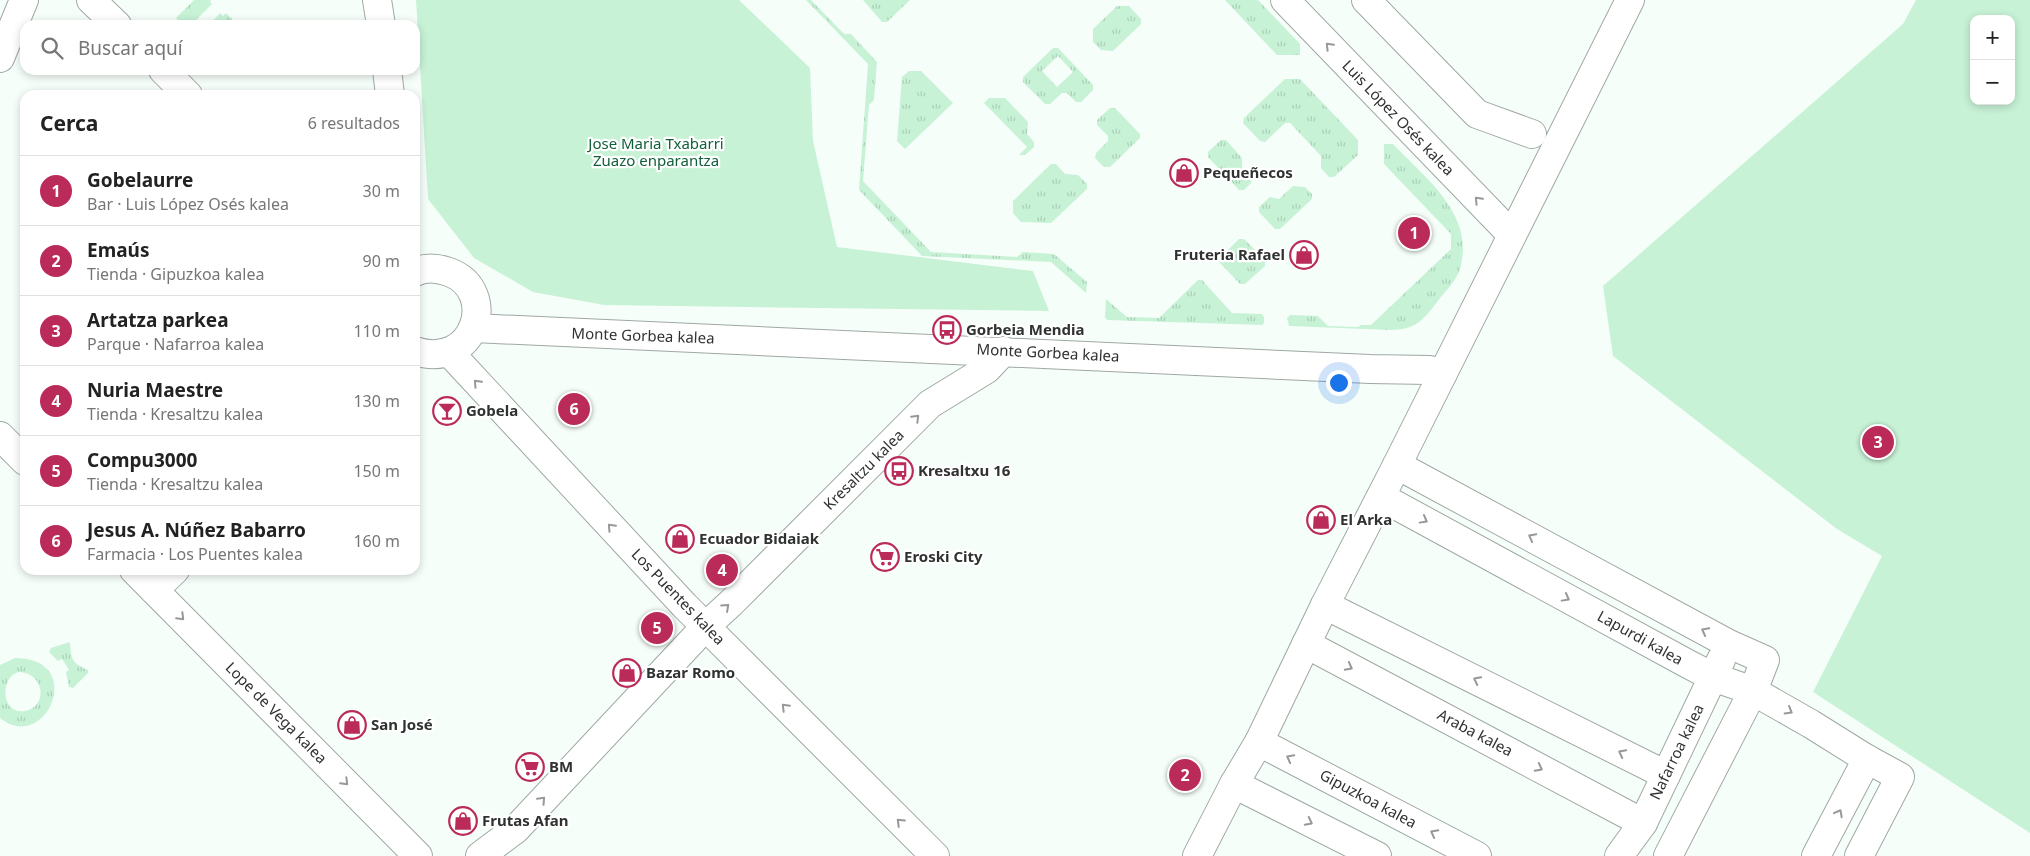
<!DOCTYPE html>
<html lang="es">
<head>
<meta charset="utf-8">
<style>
	body { margin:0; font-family:"Noto Sans",sans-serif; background:#f2f2f2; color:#222 }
	.controls { position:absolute; right:15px; top:15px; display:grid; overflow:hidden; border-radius:10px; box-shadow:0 2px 8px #0003 }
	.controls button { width:45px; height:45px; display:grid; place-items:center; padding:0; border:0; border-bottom:1px solid #e0e0e0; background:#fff; color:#222; font:25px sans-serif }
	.you { position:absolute; left:1338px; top:382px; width:18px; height:18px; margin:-12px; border:4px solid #fff; border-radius:50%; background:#1a73e8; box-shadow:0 0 0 8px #1a73e833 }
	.badge { display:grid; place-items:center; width:32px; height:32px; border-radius:50%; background:#ba2b59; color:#fff; font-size:16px; font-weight:700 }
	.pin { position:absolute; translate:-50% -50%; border:2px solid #fff; box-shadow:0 1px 5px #0006 }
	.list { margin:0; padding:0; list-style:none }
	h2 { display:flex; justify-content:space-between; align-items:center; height:65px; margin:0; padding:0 20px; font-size:21px }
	h2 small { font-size:16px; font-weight:400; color:#767676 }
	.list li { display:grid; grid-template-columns:32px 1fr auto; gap:15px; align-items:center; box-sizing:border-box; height:70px; padding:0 20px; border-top:1px solid #e0e0e0 }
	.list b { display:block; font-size:19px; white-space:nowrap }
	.list p { margin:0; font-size:16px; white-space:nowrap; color:#767676 }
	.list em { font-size:16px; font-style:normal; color:#767676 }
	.icon { flex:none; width:28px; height:28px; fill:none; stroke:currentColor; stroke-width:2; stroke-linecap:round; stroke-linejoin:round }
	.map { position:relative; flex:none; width:2030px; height:856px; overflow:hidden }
	.search { position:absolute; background:#fff; box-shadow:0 2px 8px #0003; left:20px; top:20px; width:400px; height:55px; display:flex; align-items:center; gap:12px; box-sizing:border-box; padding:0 18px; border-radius:15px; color:#767676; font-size:19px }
	.panel { position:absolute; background:#fff; box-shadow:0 2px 8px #0003; left:20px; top:90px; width:400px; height:485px; border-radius:15px }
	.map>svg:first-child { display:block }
	.grass { fill:url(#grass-tufts); fill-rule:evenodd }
	.park { fill:#c7f2d6; fill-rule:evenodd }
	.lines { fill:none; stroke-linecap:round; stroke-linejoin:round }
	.pedestrian-casing { stroke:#a0a8a3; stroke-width:30 }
	.minor-casing { stroke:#a0a8a3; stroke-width:30 }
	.tertiary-casing { stroke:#a0a8a3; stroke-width:30 }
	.pedestrian { stroke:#fff; stroke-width:28 }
	.minor { stroke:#fff; stroke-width:28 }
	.tertiary { stroke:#fff; stroke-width:28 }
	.oneway { stroke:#979898 }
	.labels { text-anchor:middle; stroke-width:4.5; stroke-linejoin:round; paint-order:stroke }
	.street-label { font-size:15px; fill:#2f3230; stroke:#fff }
	.park-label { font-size:15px; fill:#12603b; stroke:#fff }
	.poi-label { font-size:15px; font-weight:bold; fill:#2f3230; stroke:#fff; text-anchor:start }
</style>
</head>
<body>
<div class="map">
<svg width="2030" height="856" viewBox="0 0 2030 856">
	<defs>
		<pattern id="grass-tufts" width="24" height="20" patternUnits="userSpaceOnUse" patternTransform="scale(1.25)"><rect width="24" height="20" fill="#c7f2d6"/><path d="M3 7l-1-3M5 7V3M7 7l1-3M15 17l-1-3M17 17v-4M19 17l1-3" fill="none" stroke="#abd0b8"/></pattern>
	</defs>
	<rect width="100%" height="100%" fill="#f6fef9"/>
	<g class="grass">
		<path d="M194,0h17l-1,2 2,2 -21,21h-13l-2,-2 2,-3 -2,-2z"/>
		<path d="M806,0h5l33,34h7l26,28 -3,38 -5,5 -6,76 68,71 86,5 6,-5 31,2 33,28 -1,11 -35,-31 -129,-6 -63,-66 9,-126z"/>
		<path d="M863,0h47l-23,22h-5z"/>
		<path d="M1225,0h33l42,44v11h-23z"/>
		<path d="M1117,6h12l12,13v5l-28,27 -12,-1 -8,-8v-13z"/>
		<path d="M220,13l3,3 3,-3 6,6 -3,3 3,2 -23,1z"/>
		<path d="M1053,48h5l35,37v5l-12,12h-5l-9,-9h-5l-12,11h-5l-22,-22v-5zM1058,56l15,16 -16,15 -15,-16z"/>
		<path d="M909,71h12l32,32 -48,46 -8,-8 5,-64z"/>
		<path d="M1285,79h15l58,61v15l-24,22h-5l-8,-9v-12l-31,-33h-5l-20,19 -5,-1 -17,-18 1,-5z"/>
		<path d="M989,98h16l23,24 -1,12 7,8v5l-9,8h-6l8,-8 -43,-44z"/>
		<path d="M1110,108h5l25,26v4l-30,29h-6l-9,-9 1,-5 12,-12v-5l-11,-11v-5z"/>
		<path d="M1221,140h5l16,18v11l10,10 -1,4 -7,7h-5l-31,-33v-5z"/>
		<path d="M1384,144h9c30,32 77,66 69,115 -1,4 -1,10 -4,15 -4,8 -12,17 -18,24 -15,20 -23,32 -49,32l-102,-4 -2,-8 3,-3 28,1 10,10 30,1 3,-2h10l80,-76v-15l-67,-70z"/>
		<path d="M1051,164h5l9,10 13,1 9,9v5l-36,34 -30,-1 -8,-9v-12z"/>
		<path d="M1293,186l12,1 7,7v5l-32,30h-5l-16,-17v-5l11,-10 9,2z"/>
		<path d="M1239,239h5l21,21v6l-20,18h-5l-21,-22 1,-4z"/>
		<path d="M1198,280h4l30,33 30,1 2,3v6l-2,2 -155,-5 -2,-3 1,-18 21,18 32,1z"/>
		<path d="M70,642c1,18 2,21 18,28v3l-15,15 -4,-1 -3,-15 3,-2 -7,-11 -4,2 -9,-9 2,-4z"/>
		<path d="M15,658c73,0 31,97 -15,60v-53zM19,672c25,1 30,34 6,39 -25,4 -25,-35 -6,-39z"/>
	</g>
	<g class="park">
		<path d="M416,0h323l71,68 3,73 24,106 196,24 16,40 -445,-6 -71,-13 -59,-34 -46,-59z"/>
		<path d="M1916,0h114v833l-217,-141 69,-136 -45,-27 -224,-173 -10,-70 300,-262zM1974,19h37v82h-37z"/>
	</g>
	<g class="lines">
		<defs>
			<path id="pedestrian" d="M1366,0l111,114 55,20"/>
			<g id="minor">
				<path d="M91,0l26,25"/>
				<path d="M377,0l4,25"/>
				<path d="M1285,0l227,235"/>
				<path d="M0,58l24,-58"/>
				<path d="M163,70l25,25"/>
				<path d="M387,70l3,25"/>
				<path d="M415,272c10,-5 23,-4 34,0 51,19 26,99 -34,79"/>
				<path d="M473,328l897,41 59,1 14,3"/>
				<path d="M449,352l235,253 251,251"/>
				<path d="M0,436l25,25"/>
				<path d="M1397,465l332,179 36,16 -12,31 -85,165"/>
				<path d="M1381,497l307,167 25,13 40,14 58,33 56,35 33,18 -41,79"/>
				<path d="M134,570l284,286"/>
				<path d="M154,590l21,-20"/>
				<path d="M1325,605l341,170"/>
				<path d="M1306,644l337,179"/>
				<path d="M1259,742l218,114"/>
				<path d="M1234,784l143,72"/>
				<path d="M480,856l36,-27 190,-203 25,-23 199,-199 57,-35 17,-18"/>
				<path d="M1619,856l24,-33 78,-163"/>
				<path d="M1816,856l51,-97"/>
			</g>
			<path id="tertiary" d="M1197,856l37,-72 25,-42 66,-137 72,-140 233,-465"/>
		</defs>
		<use href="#pedestrian" class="pedestrian-casing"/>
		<use href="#minor" class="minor-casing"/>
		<use href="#tertiary" class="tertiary-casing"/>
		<use href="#pedestrian" class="pedestrian"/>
		<use href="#minor" class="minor"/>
		<use href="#tertiary" class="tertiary"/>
	</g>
	<defs><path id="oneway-chevron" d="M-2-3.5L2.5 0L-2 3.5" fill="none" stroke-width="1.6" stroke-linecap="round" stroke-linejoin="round" transform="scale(1.25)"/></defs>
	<g class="oneway">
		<use href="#oneway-chevron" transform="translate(1329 46) rotate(-134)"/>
		<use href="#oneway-chevron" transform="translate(1478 200) rotate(-134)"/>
		<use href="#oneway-chevron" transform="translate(477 383) rotate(-133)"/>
		<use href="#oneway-chevron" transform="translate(916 418) rotate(-45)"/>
		<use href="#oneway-chevron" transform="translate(1424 520) rotate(29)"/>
		<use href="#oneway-chevron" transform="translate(611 527) rotate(-133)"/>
		<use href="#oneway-chevron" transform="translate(1532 537) rotate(-152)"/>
		<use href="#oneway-chevron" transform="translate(1566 598) rotate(29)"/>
		<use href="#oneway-chevron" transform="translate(726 607) rotate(-42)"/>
		<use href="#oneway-chevron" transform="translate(181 617) rotate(45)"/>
		<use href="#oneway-chevron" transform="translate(1705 631) rotate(-152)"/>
		<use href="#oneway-chevron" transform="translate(1349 667) rotate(28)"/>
		<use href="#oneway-chevron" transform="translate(1477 680) rotate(-153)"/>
		<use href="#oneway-chevron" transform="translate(785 707) rotate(-135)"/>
		<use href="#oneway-chevron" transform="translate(1789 711) rotate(30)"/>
		<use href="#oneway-chevron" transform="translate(1622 753) rotate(-153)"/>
		<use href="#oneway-chevron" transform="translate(1290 758) rotate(-152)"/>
		<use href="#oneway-chevron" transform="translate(1539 768) rotate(28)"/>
		<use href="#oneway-chevron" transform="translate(345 782) rotate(45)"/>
		<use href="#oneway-chevron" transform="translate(542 800) rotate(-47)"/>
		<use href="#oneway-chevron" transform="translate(1839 813) rotate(-62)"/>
		<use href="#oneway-chevron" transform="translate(900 822) rotate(-136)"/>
		<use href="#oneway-chevron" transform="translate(1309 822) rotate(27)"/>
		<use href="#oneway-chevron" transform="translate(1434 833) rotate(-152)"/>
	</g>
	<defs>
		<symbol id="shop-ring" viewBox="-11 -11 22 22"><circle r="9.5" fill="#fff" stroke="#ba2b59" stroke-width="1.5"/><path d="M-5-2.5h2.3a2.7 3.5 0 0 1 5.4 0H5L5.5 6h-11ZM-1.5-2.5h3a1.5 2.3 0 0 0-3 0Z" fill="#ba2b59"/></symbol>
		<symbol id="bus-ring" viewBox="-11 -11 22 22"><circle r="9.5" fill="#fff" stroke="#ba2b59" stroke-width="1.5"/><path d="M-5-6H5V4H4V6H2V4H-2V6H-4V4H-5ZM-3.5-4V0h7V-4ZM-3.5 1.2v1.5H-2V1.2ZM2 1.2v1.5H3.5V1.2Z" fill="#ba2b59"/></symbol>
		<symbol id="bar-ring" viewBox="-11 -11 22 22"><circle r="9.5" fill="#fff" stroke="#ba2b59" stroke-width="1.5"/><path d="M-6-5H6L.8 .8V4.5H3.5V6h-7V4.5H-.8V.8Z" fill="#ba2b59"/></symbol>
		<symbol id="supermarket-ring" viewBox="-11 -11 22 22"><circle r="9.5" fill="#fff" stroke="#ba2b59" stroke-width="1.5"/><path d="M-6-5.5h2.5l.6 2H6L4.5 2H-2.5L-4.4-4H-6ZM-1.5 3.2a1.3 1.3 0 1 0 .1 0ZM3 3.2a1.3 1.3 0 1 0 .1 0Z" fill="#ba2b59"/></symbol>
	</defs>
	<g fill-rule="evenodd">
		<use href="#shop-ring" x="1168" y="157" width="32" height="32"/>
		<use href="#shop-ring" x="1288" y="239" width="32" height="32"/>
		<use href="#bus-ring" x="931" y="314" width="32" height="32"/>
		<use href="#bar-ring" x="431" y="395" width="32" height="32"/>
		<use href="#bus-ring" x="883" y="455" width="32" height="32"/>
		<use href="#shop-ring" x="1305" y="504" width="32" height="32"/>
		<use href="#shop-ring" x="664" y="523" width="32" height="32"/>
		<use href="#supermarket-ring" x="869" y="541" width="32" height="32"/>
		<use href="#shop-ring" x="611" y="657" width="32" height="32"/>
		<use href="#shop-ring" x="336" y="709" width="32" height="32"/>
		<use href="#supermarket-ring" x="514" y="751" width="32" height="32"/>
		<use href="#shop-ring" x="447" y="805" width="32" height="32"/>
	</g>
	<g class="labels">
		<g class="street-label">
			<text transform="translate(1398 118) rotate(46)" y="5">Luis López Osés kalea</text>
			<text transform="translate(643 336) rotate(2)" y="5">Monte Gorbea kalea</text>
			<text transform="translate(1048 353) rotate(3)" y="5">Monte Gorbea kalea</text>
			<text transform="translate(864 470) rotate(-45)" y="5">Kresaltzu kalea</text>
			<text transform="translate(678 597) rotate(46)" y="5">Los Puentes kalea</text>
			<text transform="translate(1640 638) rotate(29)" y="5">Lapurdi kalea</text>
			<text transform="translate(276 713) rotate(45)" y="5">Lope de Vega kalea</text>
			<text transform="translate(1475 733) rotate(28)" y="5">Araba kalea</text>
			<text transform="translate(1677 752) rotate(-64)" y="5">Nafarroa kalea</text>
			<text transform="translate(1368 799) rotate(28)" y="5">Gipuzkoa kalea</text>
		</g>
		<g class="park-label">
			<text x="656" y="149">Jose Maria Txabarri<tspan x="656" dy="17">Zuazo enparantza</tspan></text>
		</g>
		<g class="poi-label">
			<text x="1203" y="178">Pequeñecos</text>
			<text x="1285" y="260" text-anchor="end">Fruteria Rafael</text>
			<text x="966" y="335">Gorbeia Mendia</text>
			<text x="466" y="416">Gobela</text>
			<text x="918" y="476">Kresaltxu 16</text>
			<text x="1340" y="525">El Arka</text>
			<text x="699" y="544">Ecuador Bidaiak</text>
			<text x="904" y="562">Eroski City</text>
			<text x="646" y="678">Bazar Romo</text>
			<text x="371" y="730">San José</text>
			<text x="549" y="772">BM</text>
			<text x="482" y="826">Frutas Afan</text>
		</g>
	</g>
</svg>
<div class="controls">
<button>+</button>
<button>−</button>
</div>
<div class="you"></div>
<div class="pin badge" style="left:1414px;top:233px">1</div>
<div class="pin badge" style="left:1185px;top:775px">2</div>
<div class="pin badge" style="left:1878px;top:442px">3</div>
<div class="pin badge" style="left:722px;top:570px">4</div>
<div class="pin badge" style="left:657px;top:628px">5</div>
<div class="pin badge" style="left:574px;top:409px">6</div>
<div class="search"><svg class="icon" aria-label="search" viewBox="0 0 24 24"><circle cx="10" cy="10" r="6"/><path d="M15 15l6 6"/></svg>Buscar aquí</div>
<section class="panel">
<h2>Cerca<small>6 resultados</small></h2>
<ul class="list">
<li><span class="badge">1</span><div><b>Gobelaurre</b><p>Bar · Luis López Osés kalea</p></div><em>30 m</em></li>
<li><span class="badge">2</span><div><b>Emaús</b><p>Tienda · Gipuzkoa kalea</p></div><em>90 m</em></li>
<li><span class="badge">3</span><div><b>Artatza parkea</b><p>Parque · Nafarroa kalea</p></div><em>110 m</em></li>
<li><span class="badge">4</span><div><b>Nuria Maestre</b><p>Tienda · Kresaltzu kalea</p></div><em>130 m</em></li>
<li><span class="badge">5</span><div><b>Compu3000</b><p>Tienda · Kresaltzu kalea</p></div><em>150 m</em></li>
<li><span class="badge">6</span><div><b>Jesus A. Núñez Babarro</b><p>Farmacia · Los Puentes kalea</p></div><em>160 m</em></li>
</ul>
</section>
</div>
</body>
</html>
